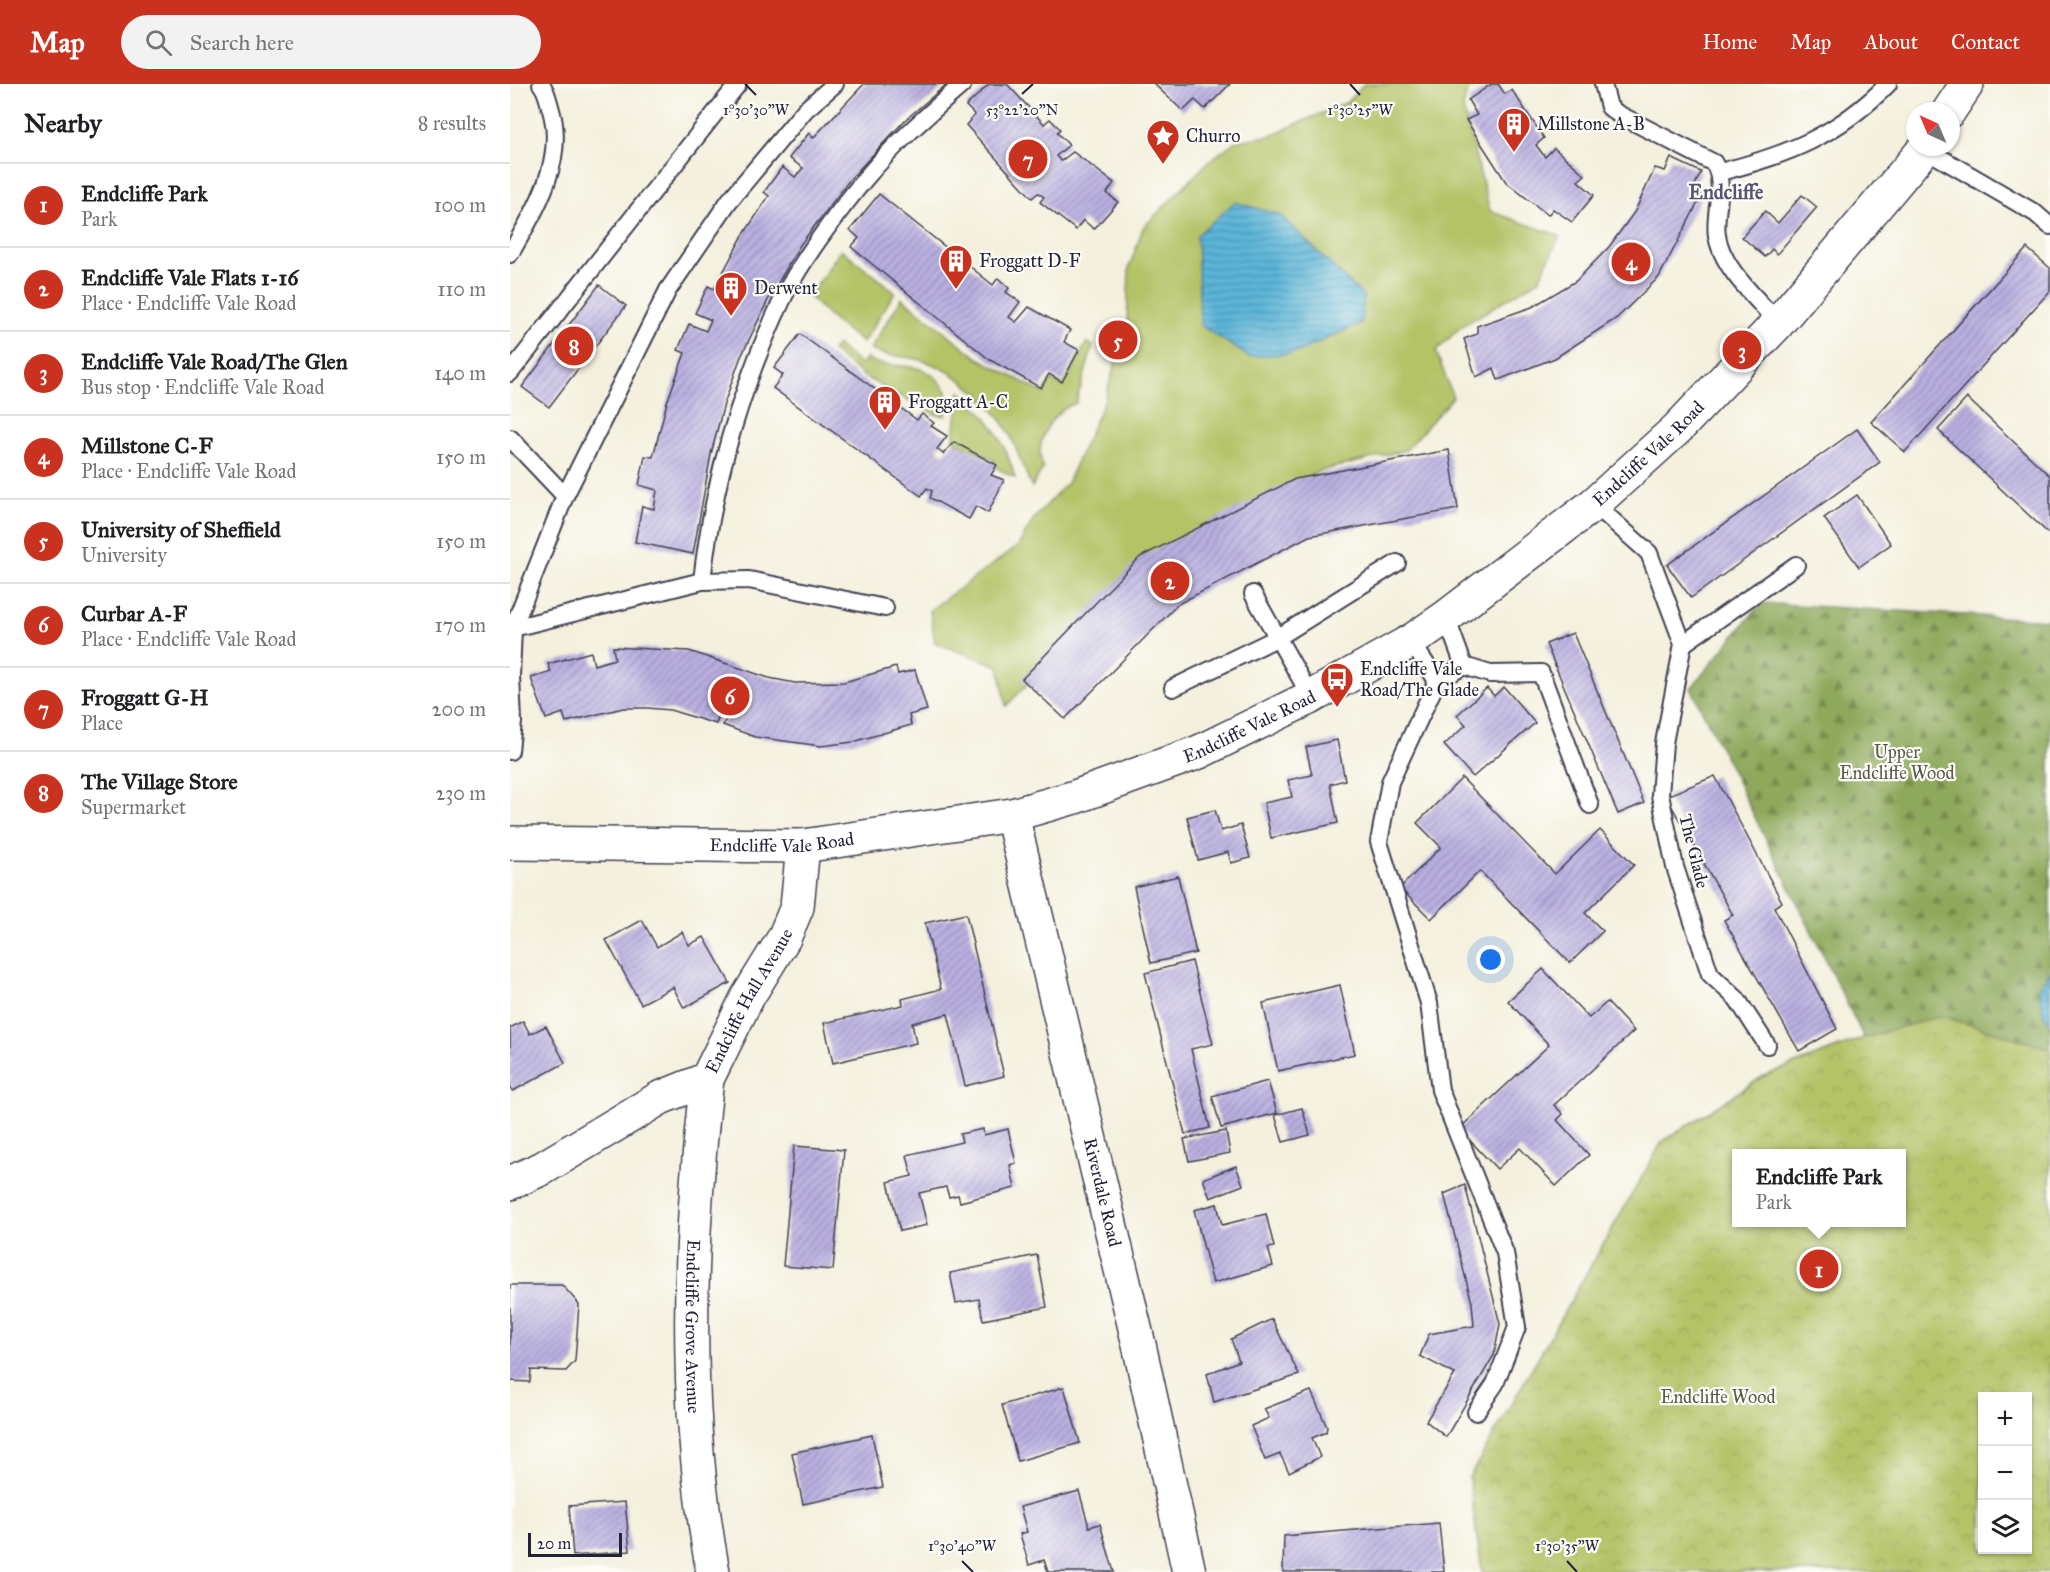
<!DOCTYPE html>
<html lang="en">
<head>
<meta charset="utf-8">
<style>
	body { margin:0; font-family:"IM FELL Great Primer",serif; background:#f2f2f2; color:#202124 }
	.controls { position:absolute; right:18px; bottom:18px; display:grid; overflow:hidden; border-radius:0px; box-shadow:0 2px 4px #0004 }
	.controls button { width:54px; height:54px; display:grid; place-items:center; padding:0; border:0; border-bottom:2px solid #e0e0e0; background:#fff; color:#202124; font:30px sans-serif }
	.compass { position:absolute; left:1396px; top:18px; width:54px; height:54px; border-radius:50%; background:#fff; box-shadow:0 2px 4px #0004; rotate:316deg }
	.scale { position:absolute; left:18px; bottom:15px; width:94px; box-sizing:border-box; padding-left:6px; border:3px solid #22223b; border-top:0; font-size:16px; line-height:21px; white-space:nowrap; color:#22223b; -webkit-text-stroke:4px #fdfcf7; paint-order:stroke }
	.you { position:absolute; left:981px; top:876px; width:21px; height:21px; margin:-15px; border:4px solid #fff; border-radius:50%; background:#1a73e8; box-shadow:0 0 0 9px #1a73e833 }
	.badge { display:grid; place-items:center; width:39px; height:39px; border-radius:50%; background:#c8321e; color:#fff; font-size:20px; font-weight:700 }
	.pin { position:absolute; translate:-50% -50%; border:3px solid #fff; box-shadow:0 2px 6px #0006 }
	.popup { position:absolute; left:1222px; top:1065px; width:174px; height:78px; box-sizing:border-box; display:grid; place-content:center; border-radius:0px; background:#fff; filter:drop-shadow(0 2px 4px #0005); font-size:20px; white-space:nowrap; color:#757577 }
	.popup b { font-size:22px; color:#202124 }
	.popup::after { content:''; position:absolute; left:50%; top:100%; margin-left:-12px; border:12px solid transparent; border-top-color:#fff }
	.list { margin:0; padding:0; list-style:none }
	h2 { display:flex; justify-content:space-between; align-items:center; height:78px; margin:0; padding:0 24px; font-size:26px }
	h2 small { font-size:20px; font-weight:400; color:#757577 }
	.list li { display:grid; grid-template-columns:39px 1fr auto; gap:18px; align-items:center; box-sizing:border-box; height:84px; padding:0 24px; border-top:2px solid #e0e0e0 }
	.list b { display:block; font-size:22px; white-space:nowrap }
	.list p { margin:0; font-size:20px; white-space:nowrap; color:#757577 }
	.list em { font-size:20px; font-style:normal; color:#757577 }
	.icon { flex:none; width:33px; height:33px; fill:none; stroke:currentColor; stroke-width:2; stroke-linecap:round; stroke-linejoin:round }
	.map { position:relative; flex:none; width:1540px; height:1488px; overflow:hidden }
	header { display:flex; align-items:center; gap:36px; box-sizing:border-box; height:84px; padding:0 30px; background:#c8321e; color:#fff }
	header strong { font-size:28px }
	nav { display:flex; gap:33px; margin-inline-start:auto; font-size:21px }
	.search { width:420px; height:54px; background:#f2f2f2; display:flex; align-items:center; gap:15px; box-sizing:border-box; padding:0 21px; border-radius:33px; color:#757577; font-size:22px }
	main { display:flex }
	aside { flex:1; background:#fff }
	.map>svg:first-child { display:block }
	.grass { fill:#b3c366; stroke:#6a7250; stroke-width:1.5 }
	.forest { fill:url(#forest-firs); stroke:#58664b; stroke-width:1.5; fill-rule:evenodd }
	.park { fill:url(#park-crowns); stroke:#6a7250; stroke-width:1.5; fill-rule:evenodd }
	.water { fill:url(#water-rules); stroke:#3e6c8a; stroke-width:1.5 }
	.building { fill:url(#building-hatch) }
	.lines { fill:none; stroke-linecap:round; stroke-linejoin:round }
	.service-casing { stroke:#424153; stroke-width:20 }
	.minor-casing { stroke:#424153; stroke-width:36 }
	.service { stroke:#fff; stroke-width:16 }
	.minor { stroke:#fff; stroke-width:33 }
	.ticks { fill:none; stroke:#22223b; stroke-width:2 }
	.labels { text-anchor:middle; stroke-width:4.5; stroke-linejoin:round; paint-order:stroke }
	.poi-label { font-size:18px; fill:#22223b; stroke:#fdfcf7; text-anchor:start }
	.street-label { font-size:18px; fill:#22223b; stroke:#fdfcf7 }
	.park-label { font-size:18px; fill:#555a4a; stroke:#fdfcf7 }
	.neighbourhood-label { font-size:20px; font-weight:bold; fill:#575475; stroke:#fdfcf7 }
	.ticks-label { font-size:15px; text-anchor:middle; fill:#22223b; stroke:#fdfcf7; stroke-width:4.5; stroke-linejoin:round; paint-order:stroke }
</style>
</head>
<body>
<header>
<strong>Map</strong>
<div class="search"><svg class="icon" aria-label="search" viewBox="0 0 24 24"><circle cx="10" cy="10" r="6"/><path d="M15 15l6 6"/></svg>Search here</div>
<nav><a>Home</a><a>Map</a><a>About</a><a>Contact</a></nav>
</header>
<main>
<aside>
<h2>Nearby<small>8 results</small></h2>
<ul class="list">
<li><span class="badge">1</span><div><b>Endcliffe Park</b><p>Park</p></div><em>100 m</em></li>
<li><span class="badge">2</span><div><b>Endcliffe Vale Flats 1-16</b><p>Place · Endcliffe Vale Road</p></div><em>110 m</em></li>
<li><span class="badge">3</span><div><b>Endcliffe Vale Road/The Glen</b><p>Bus stop · Endcliffe Vale Road</p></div><em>140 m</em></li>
<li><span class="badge">4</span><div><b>Millstone C-F</b><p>Place · Endcliffe Vale Road</p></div><em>150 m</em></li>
<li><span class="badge">5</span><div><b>University of Sheffield</b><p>University</p></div><em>150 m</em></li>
<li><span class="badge">6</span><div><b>Curbar A-F</b><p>Place · Endcliffe Vale Road</p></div><em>170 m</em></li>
<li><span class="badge">7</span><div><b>Froggatt G-H</b><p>Place</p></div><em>200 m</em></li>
<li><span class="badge">8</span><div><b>The Village Store</b><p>Supermarket</p></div><em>230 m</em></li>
</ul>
</aside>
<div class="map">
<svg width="1540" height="1488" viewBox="0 0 1540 1488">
	<defs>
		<pattern id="forest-firs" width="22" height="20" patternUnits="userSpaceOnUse" patternTransform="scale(1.5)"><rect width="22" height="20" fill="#8ea95b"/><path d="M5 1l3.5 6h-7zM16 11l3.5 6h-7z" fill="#74894c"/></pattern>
		<pattern id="park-crowns" width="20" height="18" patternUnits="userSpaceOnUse" patternTransform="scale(1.5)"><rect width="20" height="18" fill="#b3c366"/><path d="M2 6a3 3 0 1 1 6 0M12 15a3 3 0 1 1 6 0" fill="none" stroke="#9aa759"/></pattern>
		<pattern id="water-rules" width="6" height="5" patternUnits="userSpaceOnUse" patternTransform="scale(1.5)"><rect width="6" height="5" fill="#5bb5d8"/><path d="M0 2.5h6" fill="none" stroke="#4b93b0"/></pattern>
		<pattern id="building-hatch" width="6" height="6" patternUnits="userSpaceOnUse" patternTransform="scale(1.5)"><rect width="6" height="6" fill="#bab0e1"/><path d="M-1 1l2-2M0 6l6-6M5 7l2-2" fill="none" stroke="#978fb8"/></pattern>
	</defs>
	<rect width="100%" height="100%" fill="#fdfcf7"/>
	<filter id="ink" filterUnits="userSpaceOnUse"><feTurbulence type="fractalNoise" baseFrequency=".0167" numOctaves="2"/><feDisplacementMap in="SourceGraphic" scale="12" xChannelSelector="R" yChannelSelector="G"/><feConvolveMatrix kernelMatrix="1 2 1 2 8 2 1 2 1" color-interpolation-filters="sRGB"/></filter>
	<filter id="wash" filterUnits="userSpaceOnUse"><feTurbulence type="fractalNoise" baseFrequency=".008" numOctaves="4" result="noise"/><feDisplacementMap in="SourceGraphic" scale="24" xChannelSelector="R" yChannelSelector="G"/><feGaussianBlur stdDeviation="1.35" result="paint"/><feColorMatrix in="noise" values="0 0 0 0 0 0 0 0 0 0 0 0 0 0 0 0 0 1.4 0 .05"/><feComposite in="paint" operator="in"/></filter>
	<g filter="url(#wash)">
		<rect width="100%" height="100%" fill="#f4f0dd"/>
		<g class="grass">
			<path d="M854,0h113l-10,6 -4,18 27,103 70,25 -21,44 -77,46 -26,25 17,46 -47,53 -86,21 -178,97 -136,138 -7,-40 -64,-23 -5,-33 88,-64 15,-26 34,-37 38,-84 22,-76 2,-55 14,-40 66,-67 27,-20 32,-5 78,-33z"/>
			<path d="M331,165l54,43 -32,51 -29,-22 -25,-24z"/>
			<path d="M392,214l76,60 65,35 8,-13 12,6 24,-44 6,4 -17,57c-25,9 -43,39 -33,65l-11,19c-8,-17 -14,-35 -22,-52 -15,-31 -53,-64 -86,-74 -16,-6 -40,-3 -54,-12z"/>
			<path d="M327,261l24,20 6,-7c21,17 56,-7 80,34l-1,24 -11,-2 -70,-37 -33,-26z"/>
			<path d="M450,308c30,24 45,49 55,86l-22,-12 2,-5 -42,-21z"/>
		</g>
		<path class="forest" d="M1251,519l289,17v952h-568l-13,-94 193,-336 102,-66 100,-38 -173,-350zM1226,1070h166v68h-166zM1472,1312h46v154h-46z"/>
		<path class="park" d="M1431,932l109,33v523h-568l-13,-94 193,-336 102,-66 100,-38zM1226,1070h166v68h-166zM1472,1312h46v154h-46z"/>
		<g class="water">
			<path d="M725,118l45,13 84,82 -3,26 -65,30 -47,4 -49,-32 -3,-90z"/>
			<path d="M1540,887v52l-6,-7 -5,-28z"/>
		</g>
		<g id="blocks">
			<g class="building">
				<path d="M354,0h83l-42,36 -54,58 -51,67 -32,55 -28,59 -16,45 -13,50 -18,100 -58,-12 7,-36 12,3 3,-19 -18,-5 6,-29 8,1 14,-55 18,-49 -7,-3 11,-26 17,7 5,-11 -16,-7 13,-27 6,3 28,-52 27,-41 -5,-4 18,-25 13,10 8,-9 -14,-10 20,-25 4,5z"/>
				<path d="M479,0h18l37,40 6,-5 10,10 -3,4 12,12 -13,11 5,5 12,-9 41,31 -7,10 11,9 -24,27 -11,-9 -7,10 -36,-28 4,-5 -6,-4 -6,5 -66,-73 9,-10 -9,-9z"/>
				<path d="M644,0h76l-25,25 -10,-9 -12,11z"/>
				<path d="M982,0h6l7,10 7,-4 32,48 -8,7 9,12 9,-9 31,27 -7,6 16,14 -22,27 -19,-13 -5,6 -42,-33 -40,-62 11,-5 -9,-15z"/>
				<path d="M1161,74l30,14 -8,17 9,6 -43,82 -42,41 -62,40 -57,22 -4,-12 -18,9 -12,-38 13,-5v-8l55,-19 44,-26 33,-34 26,-36 20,-43 10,3z"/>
				<path d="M369,110l114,91 5,-7 11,10 -3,4 14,10 -11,15 7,5 13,-15 41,23 -6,12 15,8 -17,32 -13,-8 -8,14 -51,-28 -139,-113 8,-9 -9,-8z"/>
				<path d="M1292,111l15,12 -40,47 -5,-5 -7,8 -23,-20 23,-26 13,12z"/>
				<path d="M1517,164l23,20v23l-145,161 -34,-30z"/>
				<path d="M89,201l27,21 -77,101 -27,-20z"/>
				<path d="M290,250l117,86 5,-6 12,9 -3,3 16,10 -10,13 6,5 11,-12 43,23 -6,10 13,5 -16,33 -12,-7 -7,13 -39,-21 2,-7 -5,-3 -6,8 -148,-108 10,-13 -9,-7z"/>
				<path d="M1457,314l83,78v59l-112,-105z"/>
				<path d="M1347,345l23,33 -189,136 -24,-33z"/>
				<path d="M939,366l9,59 -149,27 -131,68 -113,115 -43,-40 118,-122 155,-78z"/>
				<path d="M1347,411l34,49 -32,23 -35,-49z"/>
				<path d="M1063,549l71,170 -26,11 -72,-170z"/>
				<path d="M103,563l76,4 80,27 26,5 49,-1 52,-15 2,7 17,-4 12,40 -18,5 2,10 -58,17 -32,4 -66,-9 -32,-12 3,-6 -7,-3 -3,8 -46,-14 -23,-2h-24l-57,14 -3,-9 -17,6 -15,-41 20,-6 -3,-8 43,-12 3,13 21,-6z"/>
				<path d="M994,603l31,36 -62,54 -29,-32 22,-20 -9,-10 30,-27 7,8z"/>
				<path d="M827,656l8,40 -15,4 8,39 -67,15 -7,-35 28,-6 -4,-17 24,-5 -6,-28z"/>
				<path d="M1205,692l67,126 -8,5 63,122 -38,22 -75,-131 9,-5 -67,-119z"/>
				<path d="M952,694l93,96 45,-44 34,35 -49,48 18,18 -33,32 -90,-92 -49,48 -31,-31 41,-41 -24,-24z"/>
				<path d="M705,726l6,21 20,-6 9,33 -19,5 -3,-11 -30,8 -11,-43z"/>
				<path d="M668,792l18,77 -45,10 -17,-76z"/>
				<path d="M456,830l38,162 -39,10 -17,-72 -36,9 4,20 -83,20 -9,-40 79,-18 -1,-6 39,-10 -16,-66z"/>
				<path d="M132,836l15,27 25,-15 7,13 15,-8 26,46 -46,25 -11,-21 -32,17 -35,-64z"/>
				<path d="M682,877l21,83 -22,5 19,79 -25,6 -40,-161z"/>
				<path d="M1033,885l46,49 18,-16 27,29 -80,74 9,9 -6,6 32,35 -33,31 -36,-38 -23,21 -38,-40 90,-84 -41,-44z"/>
				<path d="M830,901l15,69 -77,17 -15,-68z"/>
				<path d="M13,937l7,13 16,-8 19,37 -52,28 -3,-5v-58z"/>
				<path d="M758,997l9,32 -56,15 -9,-32z"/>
				<path d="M792,1024l8,27 -27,7 -8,-27z"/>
				<path d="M473,1045l1,6 24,-6 8,34 -6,2 5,23 -55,14 -2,-7 -9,2 -3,-10 -27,6 8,32 -27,6 -12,-49 24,-6 -5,-21 55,-13 -2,-8z"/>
				<path d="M716,1047l4,22 -41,8 -5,-22z"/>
				<path d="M284,1062l50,4 -11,120 -50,-4z"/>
				<path d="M726,1082l7,19 -33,13 -7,-19z"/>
				<path d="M955,1101l35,139 -6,31 -48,82 -20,-16 29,-47 -35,-18 9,-22 45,-8 -2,-23 -28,-109z"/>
				<path d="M707,1120l5,21 44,-11 8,33 -6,1 5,18 -60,17 -19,-73z"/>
				<path d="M527,1171l10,52 -64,13 -4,-21 -23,4 -6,-30z"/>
				<path d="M0,1201h52l17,19 -4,57 -9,10 -35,-1 -1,12 -20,-1z"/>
				<path d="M762,1235l27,56 -85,27 -7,-28 32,-13 -8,-22z"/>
				<path d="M554,1303l16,56 -62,18 -16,-56z"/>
				<path d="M801,1307l16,36 -1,5 -14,6 8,19 -31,15 -9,-18 -15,6 -14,-34 18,-8 -5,-9z"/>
				<path d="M362,1351l11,52 -80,17 -11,-51z"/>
				<path d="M569,1407l10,36 11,-3 14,48h-66l-4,-12 -15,5 -9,-31 7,-2 -7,-25z"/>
				<path d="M115,1418l5,49 -57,5 -4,-50z"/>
				<path d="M929,1439l5,49h-161l1,-36z"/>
			</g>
		</g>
	</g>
	<g filter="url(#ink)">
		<use href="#blocks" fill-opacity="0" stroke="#424153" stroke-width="1.5"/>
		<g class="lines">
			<defs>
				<g id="service">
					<path d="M1093,0l6,23 9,7 96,49c13,22 -1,49 3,73 6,34 40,62 61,87"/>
					<path d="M1415,65l110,64 15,13"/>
					<path d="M1210,88c68,-17 118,-37 168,-88"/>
					<path d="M0,170c25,-43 56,-93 41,-144 -3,-10 -4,-19 -10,-26"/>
					<path d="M0,289l228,-289"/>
					<path d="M0,354l55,58"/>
					<path d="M1084,420l55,49 34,91 -19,99 -4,52 15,72 35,107 27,25 30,46"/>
					<path d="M192,497c11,-99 40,-198 83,-287 18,-36 54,-83 80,-115 29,-35 64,-65 98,-95"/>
					<path d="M743,510l58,103"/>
					<path d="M3,544l189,-47 47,-1 136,28"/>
					<path d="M901,557l26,40 27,-15 -18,-49"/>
					<path d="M1173,560l113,-79"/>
					<path d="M954,582l26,8 51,-1 49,132"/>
					<path d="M927,597l-47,101 -11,60 50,161 11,87 65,163 12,74 -22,57 -19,28"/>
					<path d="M663,604l104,-50 120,-75"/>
					<path d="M0,667l3,-29 -2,-46 2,-48 52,-132 103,-206 61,-89 76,-91 30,-26"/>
				</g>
				<g id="minor">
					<path d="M1439,27l18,-27"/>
					<path id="s1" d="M502,731l128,534 49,223"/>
					<path id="s2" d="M0,759l293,3 209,-31 63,-18 124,-45 112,-55 100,-56 35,-24 148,-113 84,-76 100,-105 148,-176"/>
					<path id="s3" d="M197,995c-19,164 -24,331 6,493"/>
					<path id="s4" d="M0,1099l33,-15 117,-70 47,-19 40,-81 37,-60 13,-31 6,-61"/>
				</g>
			</defs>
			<use href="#service" class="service-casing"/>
			<use href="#minor" class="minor-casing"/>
			<use href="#service" class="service"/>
			<use href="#minor" class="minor"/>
		</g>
	</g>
	<path class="ticks" d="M235,0l11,11M840,0l10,11M512,10l11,-10M452,1477l11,11M1057,1477l10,11"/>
	<defs>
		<symbol id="building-pin" viewBox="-11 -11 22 30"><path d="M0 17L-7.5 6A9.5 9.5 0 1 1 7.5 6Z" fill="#c8321e" stroke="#fdfcf7"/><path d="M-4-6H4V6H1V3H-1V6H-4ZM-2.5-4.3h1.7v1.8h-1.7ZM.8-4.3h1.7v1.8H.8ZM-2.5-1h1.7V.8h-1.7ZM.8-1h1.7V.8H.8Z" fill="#fff"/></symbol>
		<symbol id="sight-pin" viewBox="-11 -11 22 30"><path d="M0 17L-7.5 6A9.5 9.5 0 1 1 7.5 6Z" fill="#c8321e" stroke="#fdfcf7"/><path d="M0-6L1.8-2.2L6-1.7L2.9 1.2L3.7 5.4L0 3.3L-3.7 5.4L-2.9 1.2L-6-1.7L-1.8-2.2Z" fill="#fff"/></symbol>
		<symbol id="bus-pin" viewBox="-11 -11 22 30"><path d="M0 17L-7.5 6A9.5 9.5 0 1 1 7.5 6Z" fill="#c8321e" stroke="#fdfcf7"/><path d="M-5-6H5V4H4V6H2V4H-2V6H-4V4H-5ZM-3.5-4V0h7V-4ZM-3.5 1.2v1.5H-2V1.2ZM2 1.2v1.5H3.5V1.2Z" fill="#fff"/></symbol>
	</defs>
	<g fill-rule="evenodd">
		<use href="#building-pin" x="985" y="21" width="38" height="52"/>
		<use href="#sight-pin" x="634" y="33" width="38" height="52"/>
		<use href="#building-pin" x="427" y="158" width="38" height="52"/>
		<use href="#building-pin" x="202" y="185" width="38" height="52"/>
		<use href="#building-pin" x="356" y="299" width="38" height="52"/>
		<use href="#bus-pin" x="808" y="576" width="38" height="52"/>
	</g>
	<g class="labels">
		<g class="poi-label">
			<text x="1027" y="46">Millstone A-B</text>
			<text x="676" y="58">Churro</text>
			<text x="469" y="183">Froggatt D-F</text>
			<text x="244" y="210">Derwent</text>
			<text x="398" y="324">Froggatt A-C</text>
			<text x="850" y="591">Endcliffe Vale<tspan x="850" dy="21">Road/The Glade</tspan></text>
		</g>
		<g class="street-label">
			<text dy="6" stroke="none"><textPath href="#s2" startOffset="1244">Endcliffe Vale Road</textPath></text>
			<text dy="6" stroke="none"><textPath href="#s2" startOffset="758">Endcliffe Vale Road</textPath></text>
			<text dy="6" stroke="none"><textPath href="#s2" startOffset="272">Endcliffe Vale Road</textPath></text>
			<text transform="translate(1184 767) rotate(76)" y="6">The Glade</text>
			<text dy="6" stroke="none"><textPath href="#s4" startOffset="312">Endcliffe Hall Avenue</textPath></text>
			<text dy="6" stroke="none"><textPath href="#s1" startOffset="388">Riverdale Road</textPath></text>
			<text dy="6" stroke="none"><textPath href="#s3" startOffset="248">Endcliffe Grove Avenue</textPath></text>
		</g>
		<g class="park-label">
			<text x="1387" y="674">Upper<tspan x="1387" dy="21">Endcliffe Wood</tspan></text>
			<text x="1208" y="1319">Endcliffe Wood</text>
		</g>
		<g class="neighbourhood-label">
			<text x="1216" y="115">Endcliffe</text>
		</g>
	</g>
	<g class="ticks-label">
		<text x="512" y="31">53°22'20"N</text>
		<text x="246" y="31">1°30'30"W</text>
		<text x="850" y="31">1°30'25"W</text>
		<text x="452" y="1467">1°30'40"W</text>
		<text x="1057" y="1467">1°30'35"W</text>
	</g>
</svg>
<div class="controls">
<button>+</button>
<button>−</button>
<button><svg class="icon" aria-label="layers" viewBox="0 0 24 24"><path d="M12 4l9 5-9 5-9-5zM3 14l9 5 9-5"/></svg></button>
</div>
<svg class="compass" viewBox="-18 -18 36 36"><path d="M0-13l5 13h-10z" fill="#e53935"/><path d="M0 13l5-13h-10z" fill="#757577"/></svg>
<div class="scale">20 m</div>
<div class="you"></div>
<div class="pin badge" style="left:1309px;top:1185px">1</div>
<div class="popup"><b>Endcliffe Park</b>Park</div>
<div class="pin badge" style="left:660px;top:497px">2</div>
<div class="pin badge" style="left:1232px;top:266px">3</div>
<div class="pin badge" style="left:1121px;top:178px">4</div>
<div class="pin badge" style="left:608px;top:256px">5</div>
<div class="pin badge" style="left:220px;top:612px">6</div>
<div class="pin badge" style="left:518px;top:75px">7</div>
<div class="pin badge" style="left:64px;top:262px">8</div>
</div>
</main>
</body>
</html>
